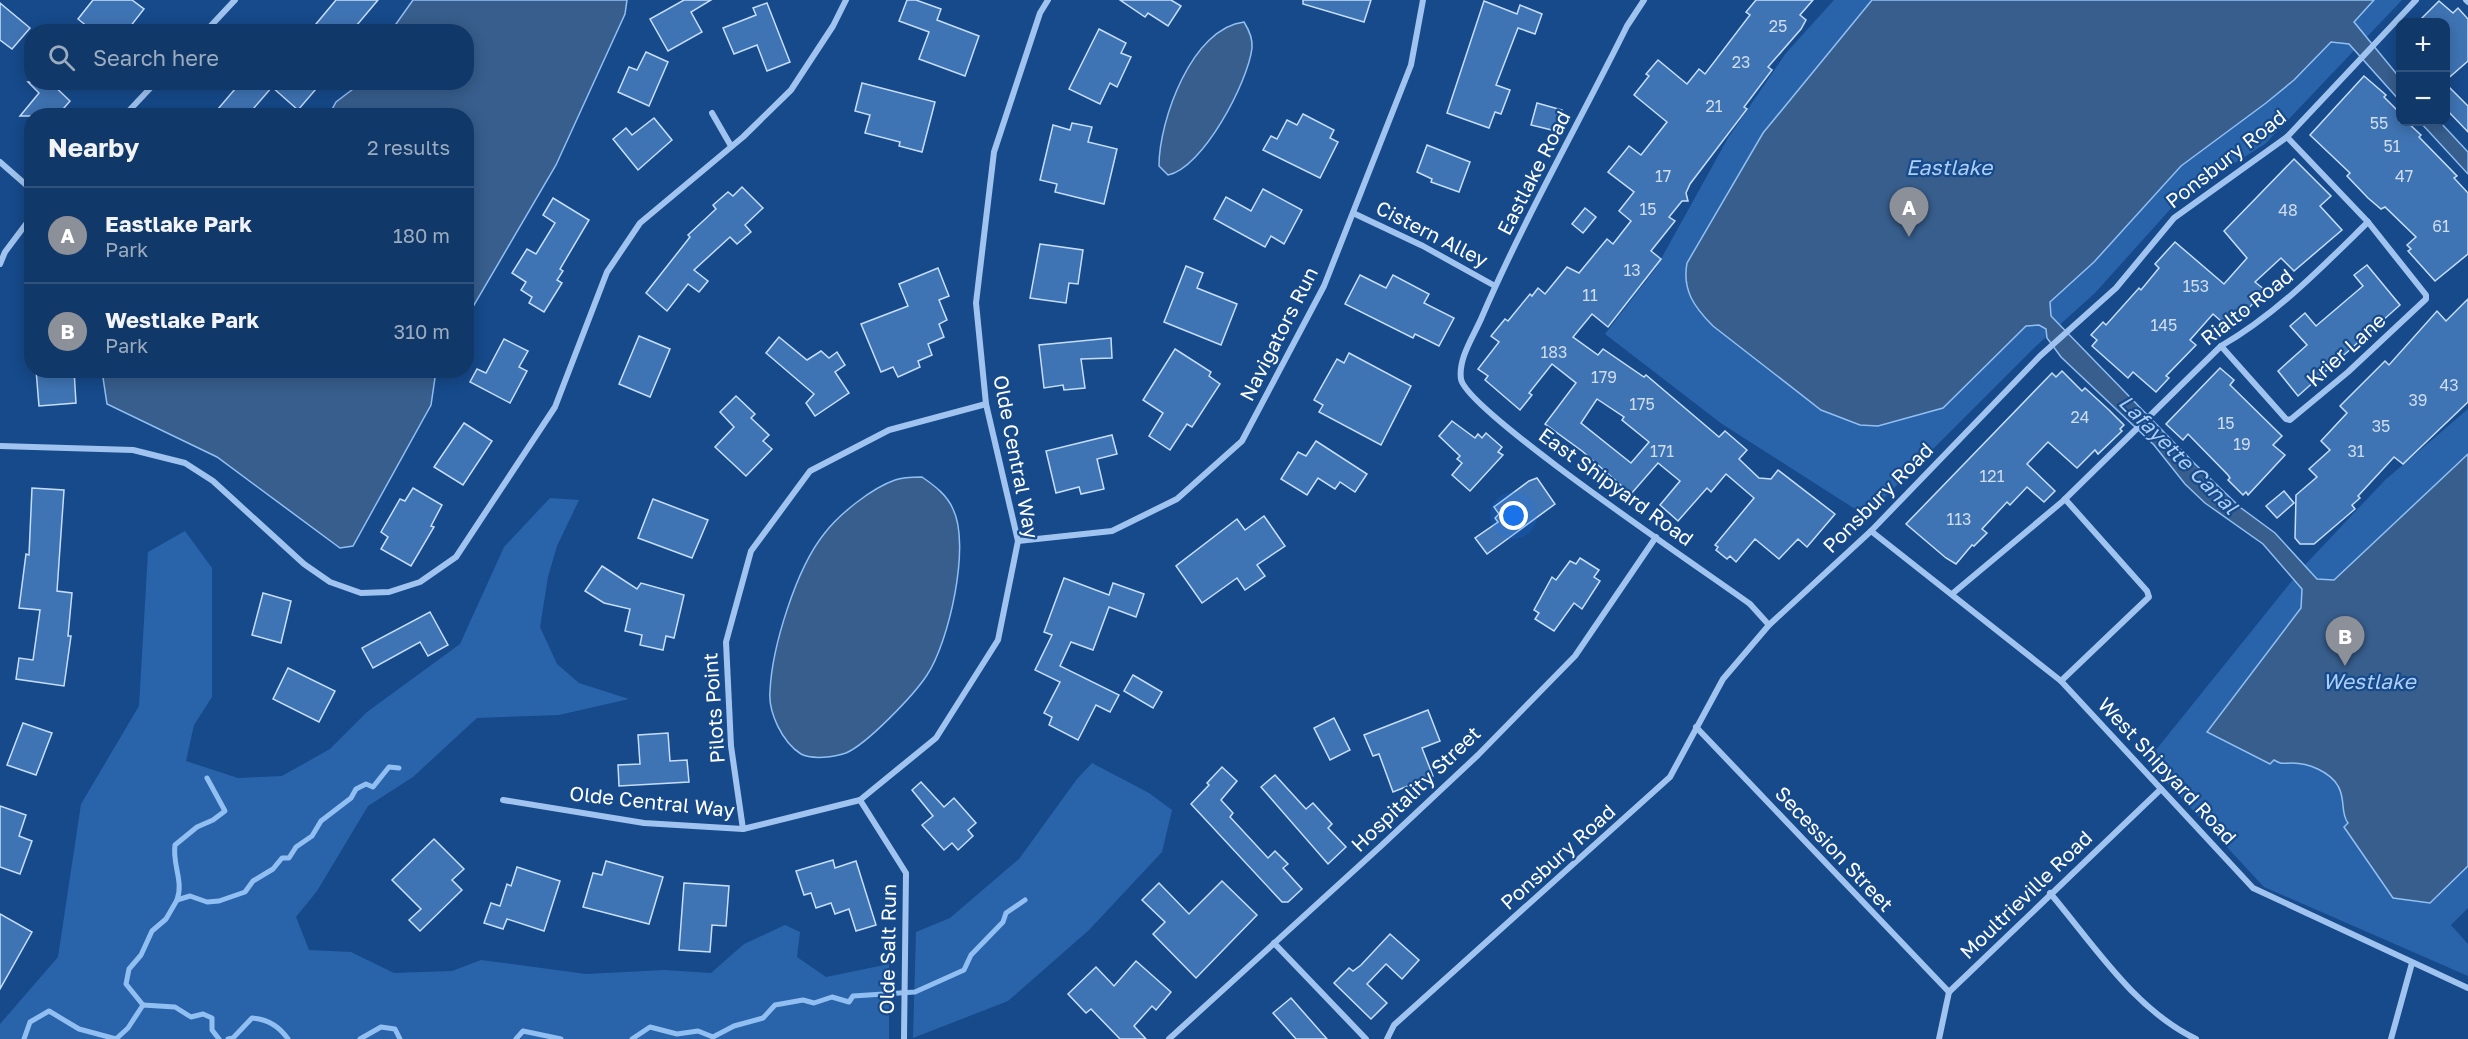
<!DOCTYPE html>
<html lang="en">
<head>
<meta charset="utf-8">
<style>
	body { margin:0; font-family:"Golos Text",sans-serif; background:#1e4371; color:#f1f3f6 }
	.controls { position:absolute; right:18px; top:18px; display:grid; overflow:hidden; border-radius:12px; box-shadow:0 3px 15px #0003 }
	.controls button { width:54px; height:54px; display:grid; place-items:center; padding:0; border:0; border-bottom:2px solid #30527c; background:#103868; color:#f1f3f6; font:30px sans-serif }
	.you { position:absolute; left:1514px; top:516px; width:21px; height:21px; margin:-15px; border:4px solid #fff; border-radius:50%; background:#1a73e8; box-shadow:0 0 0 9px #1a73e833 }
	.badge { display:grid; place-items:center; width:39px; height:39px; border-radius:50%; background:#8c9099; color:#fff; font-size:20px; font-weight:700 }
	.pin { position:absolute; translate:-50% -50px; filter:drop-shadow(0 2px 3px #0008) }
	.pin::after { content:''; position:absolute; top:32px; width:21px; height:18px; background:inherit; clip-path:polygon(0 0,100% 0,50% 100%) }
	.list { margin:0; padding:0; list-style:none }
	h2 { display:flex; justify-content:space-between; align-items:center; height:78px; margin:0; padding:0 24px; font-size:26px }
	h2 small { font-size:20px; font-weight:400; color:#9cacc0 }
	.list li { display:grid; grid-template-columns:39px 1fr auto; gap:18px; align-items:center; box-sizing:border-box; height:96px; padding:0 24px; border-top:2px solid #30527c }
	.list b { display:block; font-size:22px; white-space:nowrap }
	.list p { margin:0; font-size:20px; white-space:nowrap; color:#9cacc0 }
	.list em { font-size:20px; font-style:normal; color:#9cacc0 }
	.icon { flex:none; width:33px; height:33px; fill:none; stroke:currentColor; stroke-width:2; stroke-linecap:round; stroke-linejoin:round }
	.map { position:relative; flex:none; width:2468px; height:1039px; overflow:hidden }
	.search { position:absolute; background:#103868; box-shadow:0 3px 15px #0003; left:24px; top:24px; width:450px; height:66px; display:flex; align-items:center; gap:15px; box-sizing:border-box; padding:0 21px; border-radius:24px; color:#9cacc0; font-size:22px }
	.panel { position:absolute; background:#103868; box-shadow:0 3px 15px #0003; left:24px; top:108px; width:450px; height:270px; border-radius:24px }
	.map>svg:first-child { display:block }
	.green { fill:#2964aa }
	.water { fill:#375e8d; stroke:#92bff2; stroke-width:1.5 }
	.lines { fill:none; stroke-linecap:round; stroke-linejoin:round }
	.stream { stroke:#92bff2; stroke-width:5 }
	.building { fill:#3f74b4; stroke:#c6defb; stroke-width:1.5; fill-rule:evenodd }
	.street { stroke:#a0c4ef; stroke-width:6 }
	.labels { text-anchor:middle; stroke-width:4.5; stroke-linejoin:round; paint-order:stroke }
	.number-label { font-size:16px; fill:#cfdcec }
	.street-label { font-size:20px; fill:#fff; stroke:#164a8b }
	.water-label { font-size:21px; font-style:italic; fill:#accef6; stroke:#164a8b }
</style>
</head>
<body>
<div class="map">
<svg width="2468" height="1039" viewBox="0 0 2468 1039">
	<rect width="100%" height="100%" fill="#164a8b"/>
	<g class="green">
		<path d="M1834,0h568l-137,144 -73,46 -17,14 -80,89 -60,54 -169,169 -144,-92 -117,-90 51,-66 72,-130 58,-85z"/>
		<path d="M2468,409v499l-17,17 17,19v32l-204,-89 -117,-126 157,-195 81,-86z"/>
		<path d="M550,498l29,2 -22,46 -9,31 -8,50 17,37 22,19 50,16 -70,16 -82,3 -64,59 -45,29 -51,85 -21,26 13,33 42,2 43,21 58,-2 29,-11 105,14 78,-4 47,3 33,-29 41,-19 15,7 -3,25 29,20 63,-13v75h-889v-15l58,-67 23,-153 58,-98 9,-154 37,-21 27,37v129l-18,28 -8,36 52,17 44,-2 48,-27 37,-37 93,-68 44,-97z"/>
		<path d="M1092,763l57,30 23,17 -10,42 -73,78 -81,71 -95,37 3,-106 34,-14 69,-59 58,-80z"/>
	</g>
	<g class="water">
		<path d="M413,0h214l-2,14 -69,151 -89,152 -1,-201 -137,-1 7,-13 25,-19 105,-1v-50l-75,-1z"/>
		<path d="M1872,0h502l-20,22 46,56v23l-51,-57 -18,-2 -37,38 -28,23 -85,63 -87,96 -44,40 1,14 144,148 46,44 34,25 42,46 17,1 134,-126v412l-38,37 -37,-5 -49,-71 4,-4c-8,-10 -2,-24 -10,-37 -8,-14 -29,-23 -46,-23 -8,0 -10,2 -18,-3l-4,4 -63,-32 94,-124 1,-19 -39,-45 -58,-41 -20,-19 -31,-39 -93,-88 -14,-19 -1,-9 -7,-4 -13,1 -83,82 -65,18 -18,-1 -39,-15 -108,-84c-19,-19 -31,-36 -26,-63l76,-130z"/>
		<path d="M1244,22c5,8 9,16 8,26 -4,34 -49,120 -84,127l-9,-9c0,-46 33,-138 85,-144z"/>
		<path d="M2420,122h20l28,30v22z"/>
		<path d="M102,371v-1l334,1 -5,34 -78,141 -13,2 -123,-91 -110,-53z"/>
		<path d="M922,477c13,9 25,18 31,32 18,36 -4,133 -26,166 -13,20 -60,69 -81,78 -11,4 -34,7 -45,1 -19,-12 -33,-42 -31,-63 2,-44 26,-122 54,-157 15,-20 48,-46 71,-54 8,-3 19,-3 27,-3z"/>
	</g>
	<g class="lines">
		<g class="stream">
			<path d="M177,900c7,-18 -5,-36 -2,-55l22,-18 16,-7 12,-9 -18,-33"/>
			<path d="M143,1005l-17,-21 3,-15 12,-14 11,-24 14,-12 11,-19 13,-4 17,6 12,-1 26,-9 8,-11 20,-12 9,-11h7l7,-11 16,-11 9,-15 30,-23 5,-9 10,-5 7,3 16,-20 10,1"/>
			<path d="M24,1039l6,-17 19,-11 30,18 37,10 12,-11 15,-23 32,2 16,10 12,-3 9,4v12l7,9"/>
			<path d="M228,1039l5,-1 19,-20c16,1 27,8 36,21"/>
			<path d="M360,1039l21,-12 14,2 5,10"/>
			<path d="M516,1039l7,-8 38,8"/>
			<path d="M632,1039l18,-12 27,7 21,-3 15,6 21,-11 29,-8 12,-13 28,-5 11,3 18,-6 17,5 4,-6 62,-4 49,-22 7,-15 32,-33 3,-9 19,-13"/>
		</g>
	</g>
	<g class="building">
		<path d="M93,0h39l12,9 -18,23h-32l-16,-13z"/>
		<path d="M336,0h42l-27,32h-26l-9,-8z"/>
		<path d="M684,0h27l-20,12 11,20 -34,19 -18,-32z"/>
		<path d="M907,0h9l25,9 -4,11 42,16 -14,40 -46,-17 10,-27 -30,-11z"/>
		<path d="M1120,0h51l10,6 -13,20 -20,-13 -3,4z"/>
		<path d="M1303,0h68l-7,22 -61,-18z"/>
		<path d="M1756,0h57l-13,15 6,5 -5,9 -33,38 4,3 -28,37 3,2 -57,75 -4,9 2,8h-6l-13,16 6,4 -24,30 10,8 -53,68 -16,-13 -19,23 25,18 5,-6 41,28 2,-2 73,62 6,-6 22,19 -8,9 20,19 12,1 7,-9 57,44 -28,33 -9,-8 -19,20 -24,-20 -19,23 -6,-6 -3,3 -11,-9 2,-3 -3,-2 39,-47 -28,-24 -15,18 -4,-4 -29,33 -18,-16 20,-24 -22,-18 -27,31 -49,-43 -37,-27 31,-41 -24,-19 -23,29 3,2 -12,15 -35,-30 3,-4 -10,-7 21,-27 -8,-6 14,-17 3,2 22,-27 2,2 6,-8 7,6 22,-27 12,6 28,-34 6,5 18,-23 -12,-10 15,-19 -26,-20 21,-26 12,9 26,-33 -33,-27 15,-19 -3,-2 12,-14 29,24 12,-15 6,5 45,-59 -4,-3zM1597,399l27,18 -2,3 27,22 -18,21 -50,-40z"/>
		<path d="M1484,1l33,13 3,-9 22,9 -7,20 -17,-6 -22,57 14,5 -9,24 -6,-2 -6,16 -42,-15z"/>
		<path d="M2439,1l14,12 5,-5 10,11v42l-23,20v-59h-27z"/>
		<path d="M0,3l30,25 -18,21 -12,-9z"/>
		<path d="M767,3l23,59 -23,9 -10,-26 -23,9 -11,-26 33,-13 -3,-7z"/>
		<path d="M1099,29l27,14 -5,10 10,4 -14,30 -7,-4 -10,21 -31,-15z"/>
		<path d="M646,52l22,10 -19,44 -31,-14 11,-25 8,3z"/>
		<path d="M2364,76l22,19 -2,2 16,16v9h7l14,13 -2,2 38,39 -3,2 14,15v61l-33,27 -27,-30 3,-2 -4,-4 9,-8 -31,-30 -4,2 -13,-11 -21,-22 3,-3 -40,-38z"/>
		<path d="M28,82h22l20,19 -13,15h-37l19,-23z"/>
		<path d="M241,82h81l-24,28 -26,-23 -25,29h-35z"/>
		<path d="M862,83l73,19 -13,50 -23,-6 1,-4 -35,-9 5,-18 -15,-4z"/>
		<path d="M2445,83l23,23v26l-23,-24z"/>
		<path d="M1537,103l25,7 -6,21 -25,-6z"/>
		<path d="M1303,114l31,16 -4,8 8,4 -18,36 -57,-28 8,-14 6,3 10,-19 10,5z"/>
		<path d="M654,118l18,22 -34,30 -25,-31 13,-11 6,7z"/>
		<path d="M1072,123l20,4 -4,15 29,7 -13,55 -49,-12 2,-8 -17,-4 13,-55 17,5z"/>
		<path d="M1427,145l43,17 -11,30 -28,-10 1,-3 -15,-7z"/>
		<path d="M2294,159l37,37 -11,10 22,24 -48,41 -13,-13 -26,24 10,8 -35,39 -17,-15 -23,26 6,5 -30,31 3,2 -13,14 -23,-20 -5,6 -36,-32 5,-6 -6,-5 12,-13 3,3 33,-37 2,2 18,-22 -4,-4 20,-22 49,42 23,-26 -23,-27z"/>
		<path d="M742,187l21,21 -18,17 6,7 -14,12 -7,-7 -36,33 14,11 -9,11 -11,-8 -21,27 -21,-18 44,-56 -2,-2 28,-26 -3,-4 15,-13 5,4z"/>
		<path d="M1263,189l39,21 -18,34 -13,-8 -6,11 -51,-28 12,-22 25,14z"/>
		<path d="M553,198l36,22 -29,49 3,2 -6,9 5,3 -18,29 -15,-9 3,-6 -11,-7 5,-8 -14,-9 15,-24 9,5 19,-31 -12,-8z"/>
		<path d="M1585,208l11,9 -13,16 -11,-9z"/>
		<path d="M1040,244l43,6 -5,34 -9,-1 -3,20 -36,-5z"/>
		<path d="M2367,265l33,40 -102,91 -20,-25 29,-26 -17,-19 15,-13 11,13 47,-40 -9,-11z"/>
		<path d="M1186,266l17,7 -6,15 40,16 -16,41 -57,-23z"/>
		<path d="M938,268l11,28 -10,4 8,20 -8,4 5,13 -16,7 4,11 -14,6 2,6 -22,10 -5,-10 -12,5 -20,-48 47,-18 -9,-22z"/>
		<path d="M1360,275l26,13 7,-13 36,19 -5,9 30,15 -15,28 -24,-12 -2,4 -68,-34z"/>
		<path d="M2468,299v103l-65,62 -9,-7 -36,39 2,2 -8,7 3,4 -41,35h-14l-5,-6 1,-43 21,-18 -8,-8 21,-19 -9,-9 26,-28 -7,-7 45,-45 4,4 48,-54 9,10z"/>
		<path d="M639,336l31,13 -20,48 -31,-13z"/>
		<path d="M779,337l28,23 14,-9 8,7 8,-6 8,13 -10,7 14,21 -34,23 -9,-13 8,-9 -48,-41z"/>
		<path d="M1111,338l1,20 -31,1 4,29 -21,2 -1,-5 -19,3 -5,-43z"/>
		<path d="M504,339l24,12 -9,16 8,4 -17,32 -40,-21 7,-13 9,4z"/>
		<path d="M1175,349l36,23 -2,4 11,8 -28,43 -5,-3 -17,26 -21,-14 14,-23 -20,-13z"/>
		<path d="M1349,353l62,33 -30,59 -62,-33 4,-7 -9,-5 23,-41 7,4z"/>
		<path d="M2220,368l14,12 -4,5 52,51 -9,9 12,10 -37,40 -2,-3 -3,3 -15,-15 2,-2 -2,-3 -40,-41 -5,6 -17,-16z"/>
		<path d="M36,370h38l2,33 -37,3z"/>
		<path d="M2062,371l20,20 3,-3 24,22 15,15 -4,4 2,2 -24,23 -3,-4 -18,18 -29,-26 -21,22 28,27 -11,11 -17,-15 -17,18 -3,-3 -25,27 5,4 -13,13 -2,-1 -16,19 -10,-6 -40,-34 146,-151 4,4z"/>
		<path d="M736,396l19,18 -4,4 18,17 -6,6 9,8 -26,27 -31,-29 19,-20 -14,-15z"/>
		<path d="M1452,421l23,17 3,-4 4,4 4,-5 16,14 -4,5 5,3 -33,36 -18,-16 10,-12 -5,-4 3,-3 -21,-20z"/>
		<path d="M464,423l28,18 -29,44 -29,-18z"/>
		<path d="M1112,435l5,19 -20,5 7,30 -23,5 -2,-7 -23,6 -10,-42z"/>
		<path d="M1316,441l51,33 -12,18 -15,-10 -5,7 -17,-11 -11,17 -26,-16 17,-27 8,4z"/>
		<path d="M1537,478l18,26 -68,50 -12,-16 23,-16 -3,-4 4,-4 -5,-7 35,-26z"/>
		<path d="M32,488l32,2 -7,101 15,2 -4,43h3l-7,50 -48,-7 3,-21 14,2 7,-50 -21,-2 7,-54 3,1z"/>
		<path d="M413,488l29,17 -11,21 3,1 -23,39 -30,-17 7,-12 -7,-5 19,-33 5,2z"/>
		<path d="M2284,491l10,12 -17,15 -11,-12z"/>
		<path d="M653,499l55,21 -16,38 -54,-20z"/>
		<path d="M1264,516l21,30 -28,19 8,11 -20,14 -8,-12 -35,25 -26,-37 61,-47 8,11z"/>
		<path d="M1580,558l19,12 -5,7 6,4 -18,28 -8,-6 -20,28 -19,-12 4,-6 -5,-3 18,-33 4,3 14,-19 6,3z"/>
		<path d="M602,566l35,23 4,-6 43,12 -10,43 -8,-2 -3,14 -23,-5 2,-10 -17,-4 5,-22 -26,-6 -19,-12z"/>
		<path d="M1064,578l45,17 4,-12 31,11 -8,23 -27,-10 -16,43 -22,-8 -11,24 59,29 -9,17 -14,-7 -18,35 -29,-15 3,-8 -8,-4 16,-31 -25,-12 17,-35 -8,-3z"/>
		<path d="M263,593l28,8 -10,42 -29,-8z"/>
		<path d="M430,612l18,33 -20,11 -8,-14 -47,26 -11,-20z"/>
		<path d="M288,668l47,23 -16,31 -46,-23z"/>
		<path d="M1133,675l29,17 -9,16 -29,-17z"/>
		<path d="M1428,710l12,31 -18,7 11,28 -40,16 -14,-38 -6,2 -9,-21z"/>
		<path d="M1334,718l16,32 -20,10 -16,-32z"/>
		<path d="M23,723l29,10 -16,42 -29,-10z"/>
		<path d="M668,733l2,28 17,-1 2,22 -70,4 -1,-21 22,-1 -2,-29z"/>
		<path d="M1222,767l15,14 -16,19 12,13 -3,4 38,41 7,-7 13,13 -5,4 19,21 -14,13h-6l-91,-98 18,-19 -2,-2z"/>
		<path d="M1275,775l31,34 7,-6 19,21 -4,4 18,19 -18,17 -67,-77z"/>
		<path d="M921,782l23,25 10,-9 22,25 -8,7 5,6 -15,14 -6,-7 -8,7 -22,-25 11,-9 -21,-26z"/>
		<path d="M0,806l26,9 -7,21 13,5 -12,33 -20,-7z"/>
		<path d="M434,839l30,30 -12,11 10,10 -42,41 -11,-11 12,-11 -29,-29z"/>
		<path d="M833,860l2,8 21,-7 20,64 -20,6 -7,-22 -14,5 -4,-11 -15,5 -5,-15 -7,2 -8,-24z"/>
		<path d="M606,861l57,16 -14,47 -66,-17 10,-34 9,2z"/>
		<path d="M517,867l43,14 -16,50 -37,-12 -4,10 -19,-6 7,-20 9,3 7,-22 4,2z"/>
		<path d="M1222,881l35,34 -61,63 -43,-44 12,-12 -23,-22 17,-17 30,31z"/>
		<path d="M684,883l45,3 -3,40 -14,-1 -2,27 -31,-2z"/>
		<path d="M0,914l32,18 -32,57z"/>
		<path d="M1390,934l29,26 -17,19 -16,-15 -19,20 20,19 -16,16 -37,-36 15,-15 4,3 8,-6z"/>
		<path d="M1136,961l35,31 -15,18 -4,-4 -18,20 12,13h-26l-29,-30 -5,4 -18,-19 28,-27 18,19z"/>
		<path d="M1291,998l36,41h-31l-23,-26z"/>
	</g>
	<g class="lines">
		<g class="street">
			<path d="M1644,0l-17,26c-48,97 -103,193 -146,293 -8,18 -23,40 -20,60 5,32 248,195 289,225l19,21"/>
			<path d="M2466,0l2,2"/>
			<path d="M205,32l30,-32"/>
			<path d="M712,113l19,33"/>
			<path d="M124,116l32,-34"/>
			<path d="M0,162l32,28"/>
			<path d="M1353,213l70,33 72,40"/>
			<path d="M0,264l5,-12 27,-36"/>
			<path d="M2221,346l65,73 4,1 58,-48 78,-73v-4l-58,-73"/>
			<path d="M0,446l133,4 52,13 28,18 91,83 26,18 31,11 28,-1 31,-10 36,-25 99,-150 52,-135 33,-49 103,-86 48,-47 42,-64 13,-26"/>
			<path d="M1871,531l190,150 192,207 215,100"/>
			<path d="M1018,541l94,-10 65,-32 65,-58 82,-155 87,-221 12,-65"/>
			<path d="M1952,594l111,-93 158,-155c56,-32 101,-79 147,-124l-81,-85"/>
			<path d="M2061,681l88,-84 -2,-6 -82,-92"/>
			<path d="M1696,727l253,265"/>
			<path d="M503,800l141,23 99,6 117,-29 76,-62 62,-98 20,-99 -32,-137 -10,-101 18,-151 46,-139 8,-13"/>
			<path d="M860,800l46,73 -2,166"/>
			<path d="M743,829l-12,-83 -5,-104 25,-91 59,-80 79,-41 97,-26"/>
			<path d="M2050,893c44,52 84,116 146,146"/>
			<path d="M1274,943l92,96"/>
			<path d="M1169,1039l213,-194 96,-90 97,-99 81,-119"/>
			<path d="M1387,1039l7,-14 276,-248 53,-98 46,-54 102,-94 169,-175 76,-68 58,-70 113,-81 129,-137"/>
			<path d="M1939,1039l10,-47 212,-203"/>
			<path d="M2391,1039l21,-76"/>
		</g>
	</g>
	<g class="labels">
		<g class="number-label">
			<text x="1778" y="32">25</text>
			<text x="1741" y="68">23</text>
			<text x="1714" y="112">21</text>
			<text x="2379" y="129">55</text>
			<text x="2392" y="152">51</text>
			<text x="1663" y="182">17</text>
			<text x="2404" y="182">47</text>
			<text x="1648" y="215">15</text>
			<text x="2288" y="216">48</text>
			<text x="2441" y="232">61</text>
			<text x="1632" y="276">13</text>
			<text x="2196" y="292">153</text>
			<text x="1590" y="301">11</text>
			<text x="2164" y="331">145</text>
			<text x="1554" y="358">183</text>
			<text x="1604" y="383">179</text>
			<text x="2449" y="391">43</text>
			<text x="2418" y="406">39</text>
			<text x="1642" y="410">175</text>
			<text x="2080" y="423">24</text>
			<text x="2226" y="429">15</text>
			<text x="2381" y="432">35</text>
			<text x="2242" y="450">19</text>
			<text x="1662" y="457">171</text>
			<text x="2356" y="457">31</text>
			<text x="1992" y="482">121</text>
			<text x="1959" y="525">113</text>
		</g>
		<g class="street-label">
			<text transform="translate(2226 159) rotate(-38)" y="7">Ponsbury Road</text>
			<text transform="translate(1534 173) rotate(-63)" y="7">Eastlake Road</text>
			<text transform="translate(1432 234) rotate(27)" y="7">Cistern Alley</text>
			<text transform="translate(2247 307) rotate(-38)" y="7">Rialto Road</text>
			<text transform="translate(1279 334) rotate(-63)" y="7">Navigators Run</text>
			<text transform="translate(2346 350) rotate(-42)" y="7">Krier Lane</text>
			<text transform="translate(1016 457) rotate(79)" y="7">Olde Central Way</text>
			<text transform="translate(1616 487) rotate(36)" y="7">East Shipyard Road</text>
			<text transform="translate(1878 498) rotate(-45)" y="7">Ponsbury Road</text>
			<text transform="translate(714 708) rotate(-94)" y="7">Pilots Point</text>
			<text transform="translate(2167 771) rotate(47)" y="7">West Shipyard Road</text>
			<text transform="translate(1416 789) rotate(-44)" y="7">Hospitality Street</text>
			<text transform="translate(652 802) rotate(6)" y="7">Olde Central Way</text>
			<text transform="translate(1834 849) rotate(47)" y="7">Secession Street</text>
			<text transform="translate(1558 857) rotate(-42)" y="7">Ponsbury Road</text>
			<text transform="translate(2026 895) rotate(-44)" y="7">Moultrieville Road</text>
			<text transform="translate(888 949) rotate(-89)" y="7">Olde Salt Run</text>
		</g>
		<g class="water-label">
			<text x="1949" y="175">Eastlake</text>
			<text transform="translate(2178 455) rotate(45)" y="7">Lafayette Canal</text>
			<text x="2369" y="689">Westlake</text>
		</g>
	</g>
</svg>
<div class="controls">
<button>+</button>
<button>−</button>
</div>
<div class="you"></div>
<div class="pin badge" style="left:1909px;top:237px">A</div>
<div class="pin badge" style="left:2345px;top:666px">B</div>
<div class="search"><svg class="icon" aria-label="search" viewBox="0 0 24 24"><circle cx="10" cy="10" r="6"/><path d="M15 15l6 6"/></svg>Search here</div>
<section class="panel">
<h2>Nearby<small>2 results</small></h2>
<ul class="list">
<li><span class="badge">A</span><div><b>Eastlake Park</b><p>Park</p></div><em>180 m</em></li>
<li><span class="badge">B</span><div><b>Westlake Park</b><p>Park</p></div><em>310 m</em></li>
</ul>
</section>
</div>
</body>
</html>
